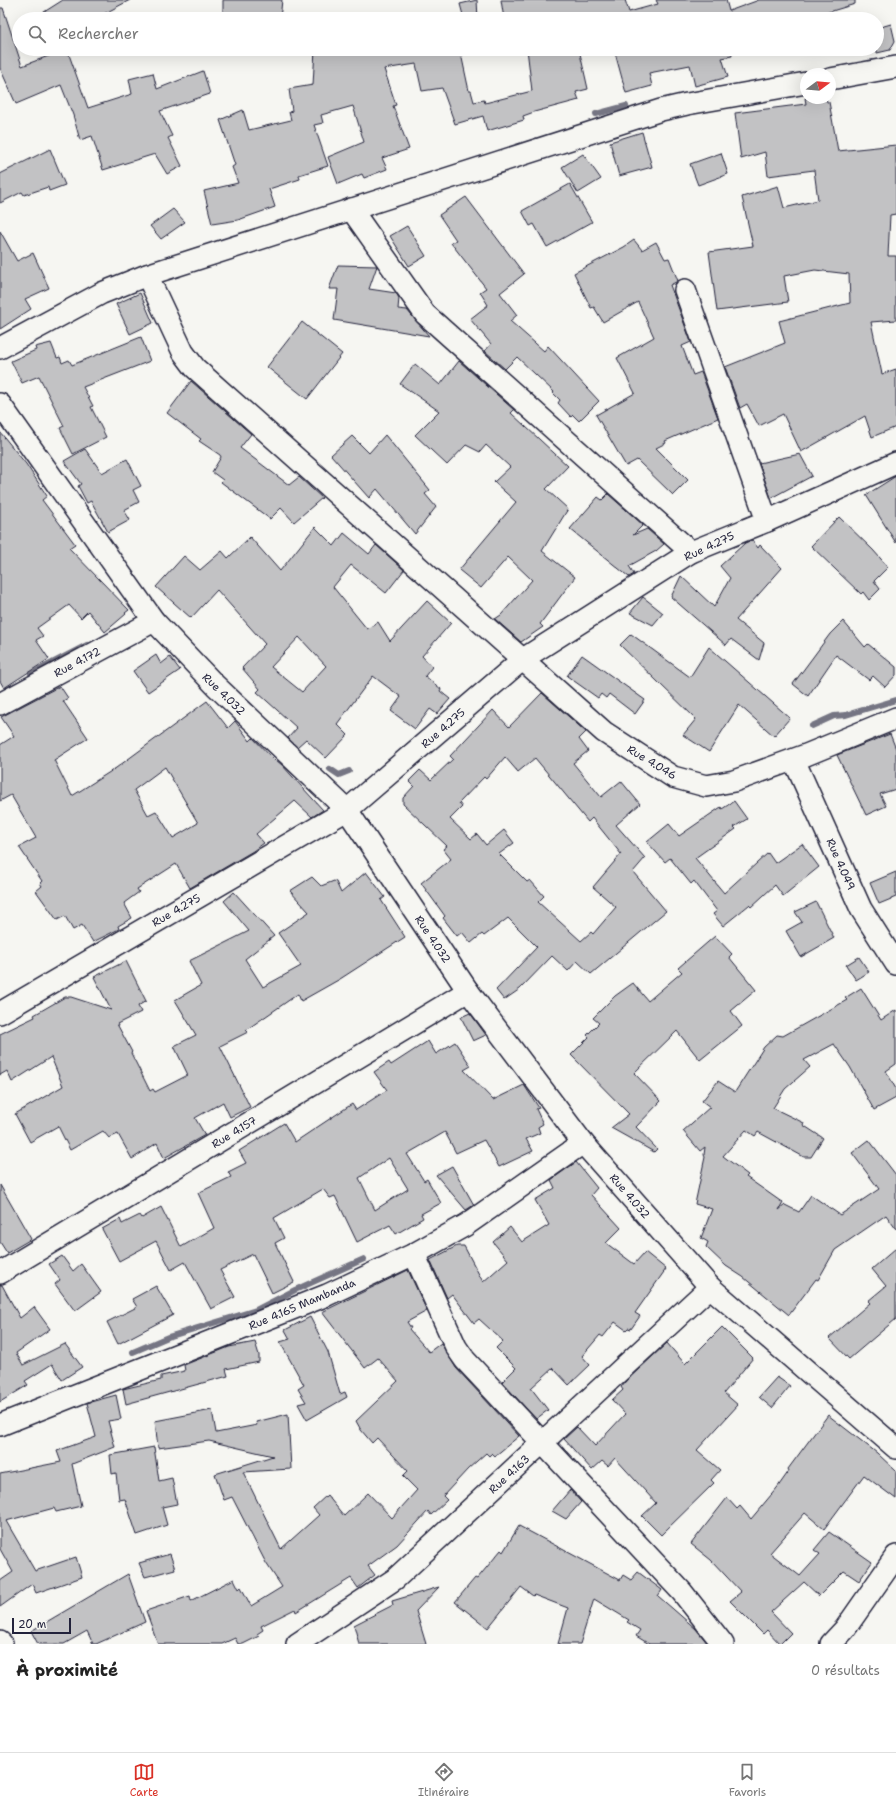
<!DOCTYPE html>
<html lang="fr">
<head>
<meta charset="utf-8">
<style>
	body { margin:0; font-family:"Shantell Sans",sans-serif; background:#f2f2f2; color:#222 }
	.compass { position:absolute; left:800px; top:68px; width:36px; height:36px; border-radius:50%; background:#fff; box-shadow:0 4px 16px #0002; rotate:74deg }
	.scale { position:absolute; left:12px; bottom:10px; width:59px; box-sizing:border-box; padding-left:4px; border:2px solid #22223b; border-top:0; font-size:11px; line-height:14px; white-space:nowrap; color:#22223b; -webkit-text-stroke:3px #f6f6f2; paint-order:stroke }
	.list { margin:0; padding:0; list-style:none }
	h2 { display:flex; justify-content:space-between; align-items:center; height:52px; margin:0; padding:0 16px; font-size:17px }
	h2 small { font-size:13px; font-weight:400; color:#767676 }
	.icon { flex:none; width:22px; height:22px; fill:none; stroke:currentColor; stroke-width:2; stroke-linecap:round; stroke-linejoin:round }
	.map { position:relative; flex:none; width:896px; height:1644px; overflow:hidden }
	.search { position:absolute; background:#fff; box-shadow:0 4px 16px #0002; left:12px; right:12px; top:12px; height:44px; display:flex; align-items:center; gap:10px; box-sizing:border-box; padding:0 14px; border-radius:22px; color:#767676; font-size:15px }
	.sheet { height:108px; background:#fff }
	nav { display:flex; justify-content:space-around; align-items:center; box-sizing:border-box; height:56px; border-top:1px solid #e0e0e0; background:#fff; font-size:11px; color:#767676 }
	nav a { display:grid; justify-items:center; gap:2px }
	nav .on { color:#d93025 }
	.map>svg:first-child { display:block }
	.lines { fill:none; stroke-linecap:round; stroke-linejoin:round }
	.stream { stroke:#757583; stroke-width:6 }
	.building { fill:#c2c2c4; stroke:#22223b; fill-rule:evenodd }
	.street-casing { stroke:#22223b; stroke-width:24 }
	.street { stroke:#f6f6f2; stroke-width:21 }
	.labels { text-anchor:middle; stroke-width:3; stroke-linejoin:round; paint-order:stroke }
	.street-label { font-size:11px; fill:#22223b; stroke:#f6f6f2 }
</style>
</head>
<body>
<div class="map">
<svg width="896" height="1644" viewBox="0 0 896 1644">
	<rect width="100%" height="100%" fill="#f6f6f2"/>
	<filter id="ink" filterUnits="userSpaceOnUse"><feTurbulence type="fractalNoise" baseFrequency=".025" numOctaves="2"/><feDisplacementMap in="SourceGraphic" scale="8" xChannelSelector="R" yChannelSelector="G"/><feConvolveMatrix kernelMatrix="1 2 1 2 8 2 1 2 1" color-interpolation-filters="sRGB"/></filter>
	<g filter="url(#ink)">
		<g class="lines">
			<g class="stream">
				<path d="M596,114l30,-8"/>
				<path d="M31,674l56,-29"/>
				<path d="M812,726l22,-10 12,-1 50,-15"/>
				<path d="M330,769l9,6 10,-4"/>
				<path d="M133,1352l35,-15 88,-27 39,-20 69,-31"/>
			</g>
		</g>
		<g class="building">
			<path d="M63,0h67l-36,19h-61z"/>
			<path d="M223,0h59l-2,19h-57z"/>
			<path d="M477,0l1,19h-14l-4,-15z"/>
			<path d="M501,0h124l4,12 29,-8 -2,-4h70l3,11 30,-11h96v4l-49,15h-302z"/>
			<path d="M0,8h3l19,58 45,-17 21,59 44,-14 -3,-15 24,-6 4,16 46,-18 7,23 -50,17 12,25 -4,2 14,28 -15,8 -12,-20 -52,16 -11,-34 -12,4 -7,-25 -12,-30 -45,19 -16,-36z"/>
			<path d="M891,24l4,17 -5,9 -13,3v-25z"/>
			<path d="M315,49h145l9,42h2l3,11 10,-2 1,3 47,-12 -5,-42h52l9,40 -12,3 3,8 -45,12 -11,4 1,4 -37,11 -4,-15 -28,8 -13,-36 -20,3 -6,-27 -32,5 12,36 -3,1 16,43 -27,9 5,11 -23,9 -2,-4 -24,10 -10,-27 36,-15 -11,-36 -32,9 2,8 -9,2 14,41 -29,9 1,4 -31,10 6,18 -37,13 -26,4 -8,-33 34,-8 -6,-16 3,-2 -15,-45 23,-10 6,20 42,-10 -2,-8 3,-1 -3,-22 24,-4z"/>
			<path d="M614,49h117l1,7 -10,2 6,19 -33,9 -5,-21 -41,8 3,13 -26,7z"/>
			<path d="M805,98h21l1,4h2l9,49 58,-6v69l-6,1 -2,41h8v64l-25,2 11,52 14,-5v58l-24,10 -7,-21 -64,36 -18,-38 -24,12 -12,-22 -7,4 -15,-41 60,-24 -6,-22 71,-18 -1,-29 -34,-4 -31,6 4,26 -71,9 -8,-59 44,-6 -11,-49 36,-11 6,22 34,-8 -4,-30 -46,6 -3,-24 -24,7 -6,-46 71,-9z"/>
			<path d="M642,132l10,35 -33,9 -9,-34z"/>
			<path d="M50,149l15,36 -16,6 -1,-4 -24,8 -2,-3 -22,11v-29z"/>
			<path d="M721,153l7,21 -30,11 -8,-21z"/>
			<path d="M583,154l18,25 -23,14 -16,-26z"/>
			<path d="M570,184l22,38 -45,25 -13,-23 -4,2 -8,-15z"/>
			<path d="M466,197l58,77 -24,19 17,22 -7,6 34,30 4,-5 51,55 -20,20 -6,-6 -2,2 -13,-14 2,-3 -7,-7 1,-1 -37,-35 -12,12 -20,-18 6,-7 -21,-25 18,-14 -8,-13 6,-4 -35,-45 5,-3 -17,-25z"/>
			<path d="M173,209l12,13 -24,17 -11,-13z"/>
			<path d="M407,226l19,30 -17,10 -19,-30z"/>
			<path d="M0,231l17,30 16,-8 16,35 -24,11 6,10 -31,20z"/>
			<path d="M634,240l8,10 14,-8 9,17 4,-1 9,23 -8,4 21,57 -9,4 11,29 8,-3 17,46 -53,23 1,2 -10,5 32,32 -15,15 -36,-35 -11,6 -30,-51 39,-22 -18,-35 37,-21 -16,-35 -35,20 -9,-15 -3,1 -17,-35 50,-26z"/>
			<path d="M338,265l39,1 -8,23 27,4 3,5 -1,11 9,1 22,26 -95,-16 4,-31h-9z"/>
			<path d="M140,293l13,30 -23,11 -14,-30z"/>
			<path d="M302,322l40,32 -35,45 -40,-32z"/>
			<path d="M141,337l9,24 -67,26 10,19 -2,1 15,30 -33,17 -13,-26 4,-2 -25,-50 -17,7 -11,-22 25,-11 -1,-3 16,-4 6,15 3,-1 2,6 7,-3 3,5z"/>
			<path d="M459,361l55,49 -3,3 57,53 -22,23 22,20 -26,42 33,26 -35,47 3,3 -22,15 -26,-23 6,-4 31,-35 -24,-23 -27,31 -22,-18 57,-68 -22,-20 16,-15 -24,-22 -6,7 -14,-7 -19,20 -32,-30 24,-24 -39,-27 15,-20 25,21z"/>
			<path d="M191,381l60,53 -11,14 49,37 10,-8 23,21 -28,24 -13,-14 -11,11 -49,-37 2,-2 -11,-8 9,-15 -1,-2 -21,-14 2,-2 -34,-26z"/>
			<path d="M0,432l26,32 21,32 -5,4 33,44 -6,4 60,62 -4,3 1,1 -21,18 -17,-21 -7,7 -12,-13 -32,23 6,8 -7,4 13,19 -45,29 -4,-7z"/>
			<path d="M385,435l45,55 -5,4 11,13 -21,27 -38,-45 -8,9 -38,-43 21,-19 17,17z"/>
			<path d="M85,449l17,24 25,-14 14,27 -8,4 6,12 -15,8 6,10 -22,12 -17,-31 -4,2 -9,-17 3,-2 -17,-23z"/>
			<path d="M800,454l12,22 -41,22 -12,-35z"/>
			<path d="M896,476v67l-30,-48z"/>
			<path d="M608,494l35,31 -10,10 14,-6 17,15 -8,7 -27,15 5,8 -5,3 -59,-48 28,-32 4,3z"/>
			<path d="M839,517l34,33 15,17 -14,14 6,8 -11,11 -6,-8 -2,2 -50,-48z"/>
			<path d="M315,527l19,19 10,-13 25,21 7,-9 28,25 -18,23 -35,-28 -18,22 34,42 11,-7 12,19 37,-40 24,22 -29,33 10,11 -7,9 16,13 -1,2 10,8 -13,15 -7,-5 -15,20 -24,-18 10,-14 -28,-21 -36,48 11,11 -22,23 -20,-19 -9,8 -9,-9 9,-10 -40,-36 3,-3 -18,-21 23,-24 -48,-54 -26,28 -35,-31 28,-31 16,14 22,-19 6,7 22,-21 30,34zM299,637l27,29 -24,26 -31,-25z"/>
			<path d="M752,540l6,8 2,-3 22,23 -46,52 28,23 -5,17 -28,-21 -5,6 -55,-48 10,-21 33,31 16,-29 -10,-12 25,-23z"/>
			<path d="M643,597l20,16 -10,12 -23,-12z"/>
			<path d="M843,621l22,26 3,-3 28,23v8l-11,12 -12,-11 -4,4 -33,-25 -28,41 -15,-12 37,-50z"/>
			<path d="M631,634l59,43 19,-30 81,71 -16,18 -35,-31 -30,47 -26,-17 13,-16 -76,-74z"/>
			<path d="M156,655l5,9 9,-7 10,13 -32,22 -15,-21z"/>
			<path d="M582,655l63,45 -10,14 -26,-20 -3,4 -5,-4 -3,4 -31,-22z"/>
			<path d="M60,686l8,12 -5,3 25,37 -34,22 18,36 44,-28 91,-67 21,27 7,-7 15,20 3,-3 22,23 1,-1 6,5 41,45 -11,7 -17,-16 -39,33 8,9 -11,8 -63,37 -14,-24 -39,25 2,3 -15,11 8,15 -14,8 1,3 -26,13 -11,-17 -9,5 -8,-14 -8,4 -21,-29 6,-5 -2,-3 2,-2 -23,-34 17,-9 -25,-43 -11,6v-56l14,-9 -13,-19zM165,767l33,56 -25,15 -17,-27 -8,4 -14,-25z"/>
			<path d="M542,693l44,39 -7,7 9,12 -15,12 28,34 20,-16 19,23 -24,21 29,33 -12,14 33,39 -75,63 -14,-13 -9,10 -16,-15 -32,33 -16,11 -8,-10 41,-43 -29,-29 -24,18 -2,-2 -11,9 -9,-11 -5,4 -14,-18 2,-2 -24,-33 30,-24 -8,-10 4,-3 -44,-42v-6l11,-12 -5,-5 11,-11 11,10 22,-21 -3,-3 43,-46 16,17zM505,757l13,15 17,-14 53,64 4,-4 29,36 -28,33 23,20 -23,27 -2,-2 -10,9 -43,-39 6,-6 -14,-16 -3,2 -28,-28 15,-11 -10,-13 -18,15 -9,-11 -6,5 -21,-20 12,-12 -3,-4 25,-26 2,2z"/>
			<path d="M890,734l6,15v40l-16,5 6,12 -20,9 -29,-60z"/>
			<path d="M734,801l13,18 -13,8 2,2 -41,29 29,35 44,-40 7,10 27,-19 17,23 -36,29 -8,-11 -24,22 -2,-2 -26,21 -10,-12 4,-3 -23,-30 -3,3 -21,-26 -5,4 -18,-20 22,-18 10,12 42,-29 1,2z"/>
			<path d="M366,872l19,25 -4,3 24,37 -65,42 -39,22 -3,-7 -52,36 2,2 -28,14 30,61 -20,10 -7,-15 -28,16 10,17 -41,23 -7,-15 -25,16 -14,-25 -9,4 -6,-7 -33,19 -12,-24 -28,16 -15,-28 48,-28 -12,-29 -39,25 -5,-11 -7,4v-41l35,-17 -1,-2 31,-18h6l40,13 -17,-33 32,-16 20,40 -8,5 3,6 -24,12 15,28 -1,1 19,38 3,-2 2,3 33,-17 -14,-29 22,-11 -21,-35 26,-15 -12,-24 60,-30 -25,-30 10,-9 40,44 -29,23 18,28 38,-21 -23,-33 31,-21 -19,-21 22,-14 9,9 13,-5 2,1 5,11z"/>
			<path d="M896,872v25l-17,7 -9,-21z"/>
			<path d="M816,902l18,36 -33,19 -15,-26 16,-9 -7,-10z"/>
			<path d="M715,936l17,18 -3,3 27,33 -25,21 11,15 -42,34 -23,-29 -43,42 27,28 -25,26 21,22 -3,3 -43,-24 18,-14 -58,-59 18,-18 -2,-2 12,-12 -6,-5 22,-22 18,-13 15,18 34,-29 -4,-4z"/>
			<path d="M859,957l10,15 -13,8 -10,-15z"/>
			<path d="M861,988l20,32 15,-10v54l-10,7 10,18v9l-22,12 -24,-43 -16,-23 -30,16 6,7 -25,22 -12,19 31,15 -1,2 20,13 -12,19h-7l-46,-25 -3,4 -9,-6 -23,26 25,19 -2,2 37,26 -4,7 6,-5 14,7 12,-17 29,20 39,-26 -27,-36 17,-13 27,35v54l-10,-14 -51,35 -17,30 -2,-1 -27,36 -46,-38 -17,-11 -20,-19 2,-5 -7,-4 11,-29 -17,-5 10,-47 -1,-2 1,-8 -5,4 -17,-20 27,-24 -8,-6 16,-20 17,11 29,-45 13,-12 6,1 64,-36 -2,-2z"/>
			<path d="M470,1013l16,22 -13,6 -12,-24z"/>
			<path d="M428,1041l8,13 19,-12 16,24 -7,4 29,30 31,-15 15,23 -3,1 7,15 -5,3 2,6 -14,6 7,12 -34,16 -15,-27 -28,13 -11,-21 -38,22 17,27 3,-2 14,24 -20,11 2,4 -27,16 -6,-9 -33,17 -22,-46 -5,2 -7,-9 -49,29 10,20 -9,5 19,39 -22,11 -19,-39 -33,16 15,27 -24,12 -26,-47 -14,8 -15,-29 -37,20 -17,-32 18,-10 2,5 18,-9 2,3 19,-11 20,40 33,-19 -16,-35 33,-16 -3,-5 18,-9 -7,-12 45,-28 11,19 57,-38 4,6 31,-20 -13,-18 15,-10 2,3zM389,1158l19,31 -33,21 -16,-32z"/>
			<path d="M576,1162l21,26 -6,7 30,33 -15,15 28,21 11,-12 21,17 -31,44 5,3 -9,13 -3,-1 -2,2 -11,-8 -12,15 -3,-2 -18,21 8,9 -21,20 -16,-17 -22,20 17,22 -12,9 -34,-37 14,-14 -20,-20 7,-7 -24,-22 -5,4 -22,-29 -5,4 -17,-38 27,-14h7l19,36 25,-22 -15,-18 17,-15 12,15 27,-17 -14,-25 20,-12 -4,-8z"/>
			<path d="M452,1166l22,39 -8,5 -30,-35z"/>
			<path d="M0,1185l31,54 -24,14 -7,-11z"/>
			<path d="M896,1248v71l-47,40 -20,-21 41,-35 -2,-2 18,-15 -14,-17z"/>
			<path d="M62,1256l11,15 8,-7 20,28 -26,19 -20,-27 5,-4 -11,-16z"/>
			<path d="M408,1270l19,41 -20,11 4,6 -2,1 20,23 12,-9 15,25 63,68 -24,20 -3,-3 -3,3 -3,-3 -18,16 -25,27 4,4 -16,15 -3,-4 -31,34 -29,21 7,9 -17,13 -7,-10 -55,34 -1,-3 -34,17 2,4 -6,4 2,2 -16,8h-5l-3,-6 -13,6h-64l-12,-33 44,-15 1,5 43,-22 5,10 2,-2 10,19 31,-19 -16,-24 -34,-66 -8,3 -9,-26 58,-18 -64,-15 -51,7 -3,-27 57,-11 4,23 41,-8 -1,-3 32,-8 3,55 -48,3 38,77 38,-34 -6,-7 14,-13 17,21 24,-23 24,25 25,-28 -14,-14 5,-5 -31,-33 -5,5 -11,-13 -5,-9 42,-40 -20,-23 -13,10 -43,-56z"/>
			<path d="M0,1285h2l18,33 14,-11 16,22 -34,24 7,12 42,-21 17,23 -20,13 -10,-16 -27,17 3,4 -28,17z"/>
			<path d="M156,1286l17,29 -55,29 -11,-22 30,-15 -5,-8z"/>
			<path d="M310,1317l18,35 12,42 5,-2 2,5 -40,23 -9,-16 8,-2 -8,-13 6,-4 -24,-43 10,-3 -5,-9z"/>
			<path d="M722,1327l31,31 -29,35 14,12 -41,45 23,20 -9,10 3,3 -53,52 -19,-19 14,-13 -41,-45 -7,8 -6,-5 -10,9 -28,-31 13,-12 18,19 30,-32 -13,-14 11,-10 -2,-3 4,-5 42,-39 18,21z"/>
			<path d="M255,1342l4,13v7l-33,7 2,7 -102,28 -3,-15 38,-9v-4l24,-5 -1,-6 45,-18z"/>
			<path d="M777,1377l13,9 -18,22 -13,-11z"/>
			<path d="M116,1395l5,24 -13,2 7,26 -43,17 9,42 -25,6 -2,-4 -48,13 29,50 41,-14 6,20 -46,16 -4,-9 -32,23v-26l13,-9 -13,-23v-75l61,-12 -4,-11 39,-14 -9,-34z"/>
			<path d="M828,1415l49,38 19,18v28l-32,-24 -40,54 -19,-16 -35,40 30,23 20,-22 -6,-4 15,-18 43,30 -13,19 -15,-10 -25,25 -15,-14 -33,30 20,21 -11,11 -13,-14 -4,4 -33,-33 11,-9 -30,-32 -20,-16 36,-46 10,11 3,-3 11,13 26,-31 12,-17 -1,-2z"/>
			<path d="M154,1447l5,34 13,-3 5,26 -15,3 5,18 -30,10 -12,-36 -6,1 -3,-27 -4,1 -2,-19z"/>
			<path d="M570,1490l11,12 -15,17 -14,-8z"/>
			<path d="M519,1526l101,54 3,-5 8,5 7,-8 24,18 -4,6 38,33 12,15h-59l-13,-8 4,-6 -13,-8 2,-2 -35,-21 -14,45h-22l10,-36 -34,-13 -1,1 -12,-9 -33,41 -33,-26 20,-24 2,1 24,-29 2,2z"/>
			<path d="M170,1554l5,15 -30,8 -6,-14z"/>
			<path d="M128,1574l17,48 -49,22h-3l-6,-13 -23,13h-26l-7,-13z"/>
			<path d="M439,1587l-23,24 10,33h-67l-5,-19 39,-20 -1,-4z"/>
		</g>
		<g class="lines">
			<defs>
				<g id="street">
					<path d="M830,79l66,-12"/>
					<path d="M351,209l74,105 266,238"/>
					<path d="M147,275l36,77 12,16 409,364 69,45 33,9 28,-5 72,-26 90,-37"/>
					<path d="M685,290l82,231"/>
					<path d="M0,348l102,-55 45,-18 514,-165 26,-6 119,-21"/>
					<path d="M0,404l154,217 62,65 131,124 121,181 115,152 127,144 186,161"/>
					<path d="M0,704l154,-83"/>
					<path d="M794,760l67,149 35,55"/>
					<path d="M0,1013l347,-203 176,-151 168,-107 76,-31 129,-58"/>
					<path d="M414,1254l42,93 9,13 217,232 41,52"/>
					<path d="M0,1273l468,-282"/>
					<path d="M0,1425l327,-130 87,-41 52,-29 117,-82"/>
					<path d="M0,1642l2,2"/>
					<path d="M297,1644l98,-65 315,-292"/>
					<path d="M831,1644l14,-15 51,-73"/>
				</g>
			</defs>
			<use href="#street" class="street-casing"/>
			<use href="#street" class="street"/>
		</g>
	</g>
	<g class="labels">
		<g class="street-label">
			<text transform="translate(709 546) rotate(-25)" y="4">Rue 4.275</text>
			<text transform="translate(77 662) rotate(-28)" y="4">Rue 4.172</text>
			<text transform="translate(224 694) rotate(44)" y="4">Rue 4.032</text>
			<text transform="translate(443 728) rotate(-41)" y="4">Rue 4.275</text>
			<text transform="translate(652 762) rotate(31)" y="4">Rue 4.046</text>
			<text transform="translate(841 864) rotate(66)" y="4">Rue 4.049</text>
			<text transform="translate(176 910) rotate(-30)" y="4">Rue 4.275</text>
			<text transform="translate(433 939) rotate(56)" y="4">Rue 4.032</text>
			<text transform="translate(234 1132) rotate(-31)" y="4">Rue 4.157</text>
			<text transform="translate(630 1196) rotate(49)" y="4">Rue 4.032</text>
			<text transform="translate(302 1304) rotate(-23)" y="4">Rue 4.165 Mambanda</text>
			<text transform="translate(509 1474) rotate(-43)" y="4">Rue 4.163</text>
		</g>
	</g>
</svg>
<svg class="compass" viewBox="-18 -18 36 36"><path d="M0-13l5 13h-10z" fill="#e53935"/><path d="M0 13l5-13h-10z" fill="#767676"/></svg>
<div class="scale">20 m</div>
<div class="search"><svg class="icon" aria-label="search" viewBox="0 0 24 24"><circle cx="10" cy="10" r="6"/><path d="M15 15l6 6"/></svg>Rechercher</div>
</div>
<section class="sheet">
<h2>À proximité<small>0 résultats</small></h2>
<ul class="list">
</ul>
</section>
<nav>
<a class="on"><svg class="icon" aria-label="map" viewBox="0 0 24 24"><path d="M3 6l6-2 6 2 6-2v14l-6 2-6-2-6 2zM9 4v14M15 6v14"/></svg>Carte</a>
<a><svg class="icon" aria-label="directions" viewBox="0 0 24 24"><path d="M12 3l9 9-9 9-9-9zM9 14v-3h6M13 9l2 2-2 2"/></svg>Itinéraire</a>
<a><svg class="icon" aria-label="saved" viewBox="0 0 24 24"><path d="M7 4h10v16l-5-4-5 4z"/></svg>Favoris</a>
</nav>
</body>
</html>
